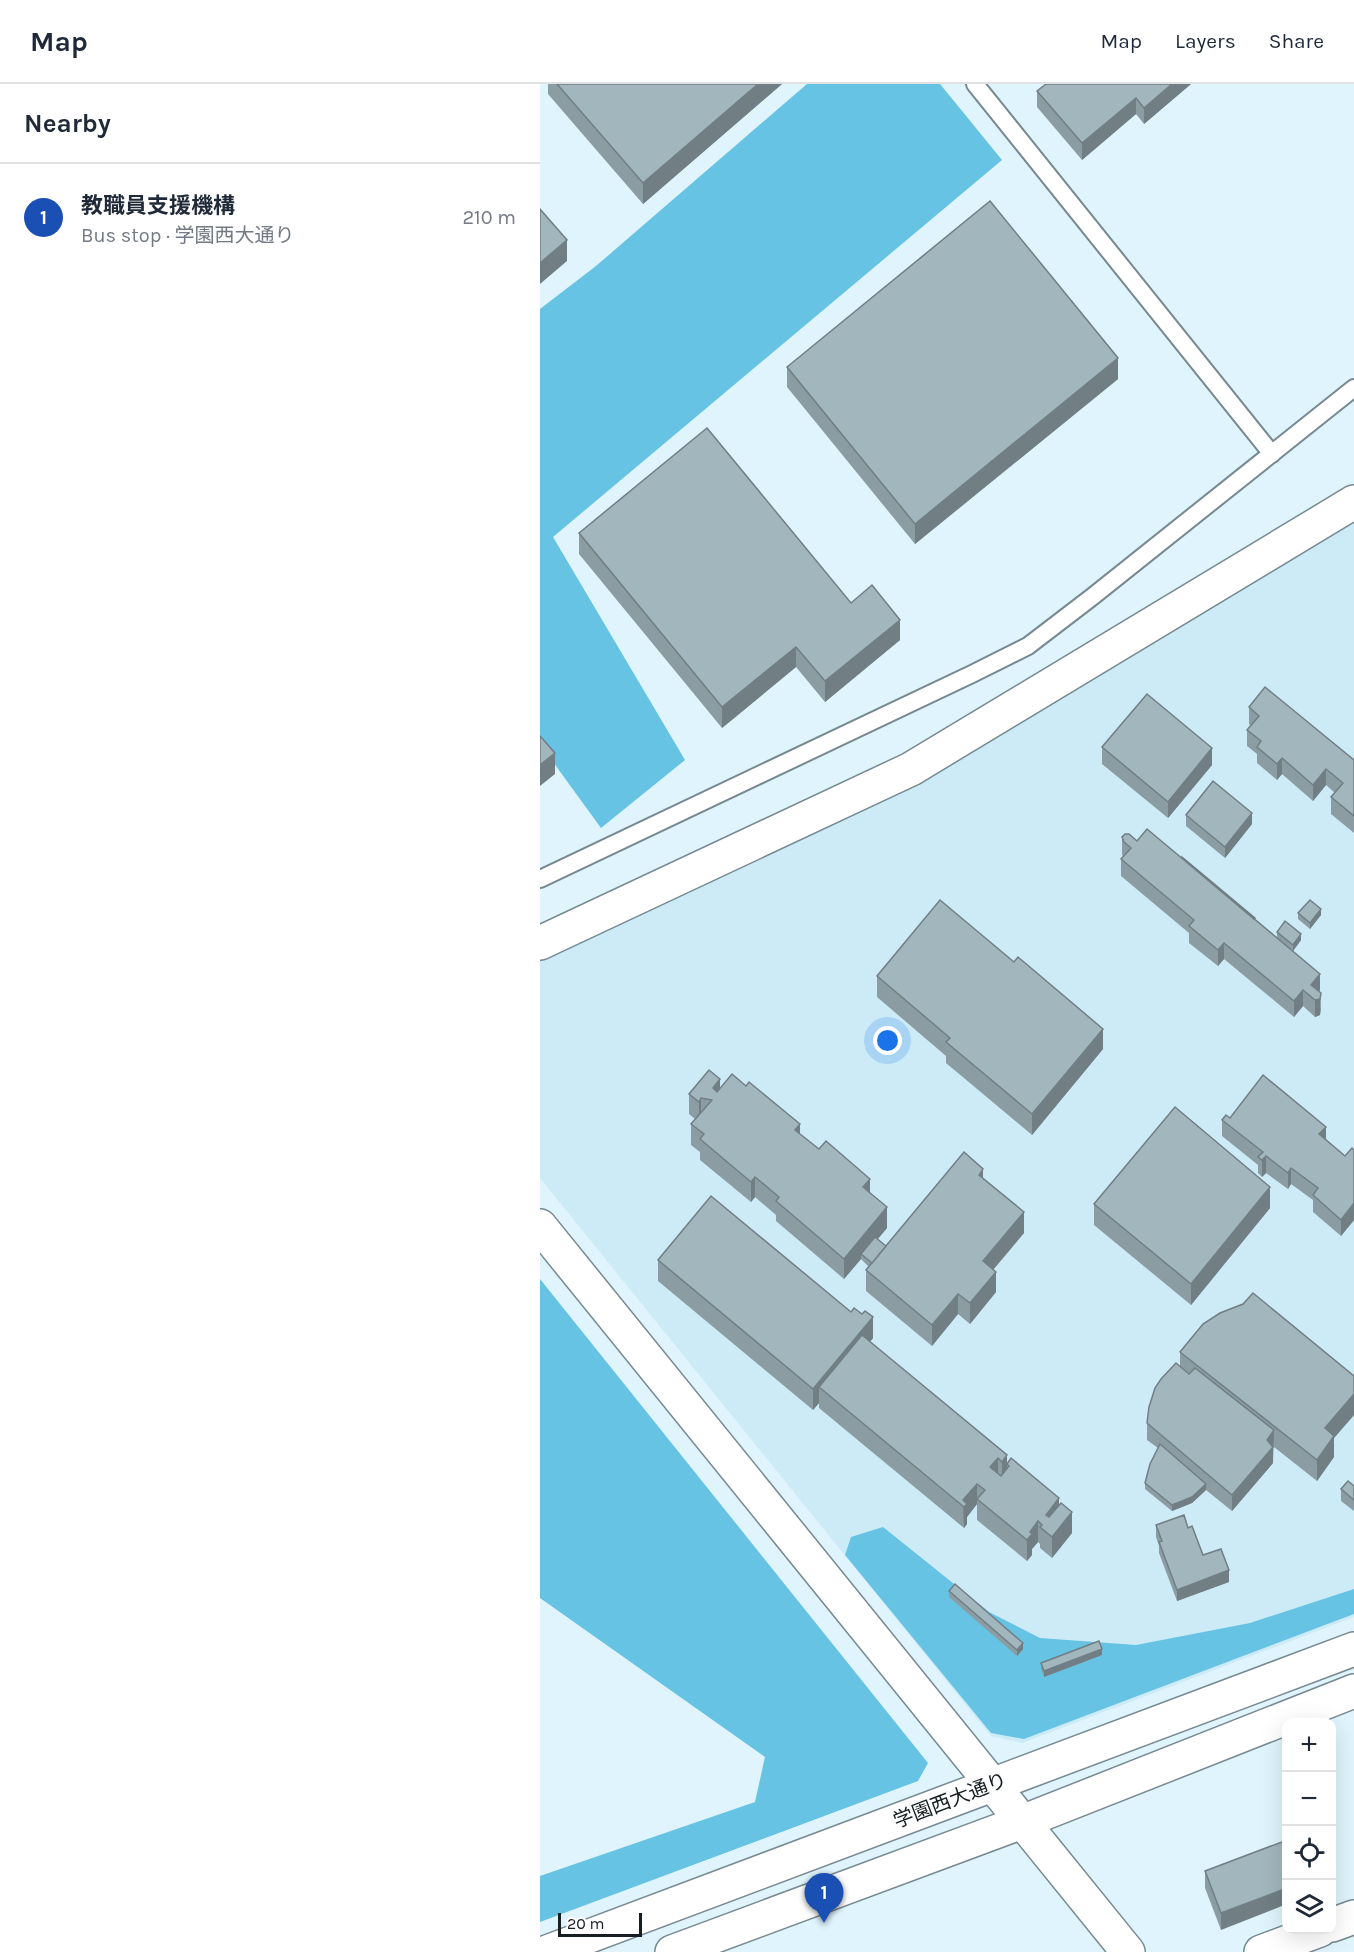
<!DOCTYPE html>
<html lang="en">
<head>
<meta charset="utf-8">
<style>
	body { margin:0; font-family:Karla,"Noto Sans JP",sans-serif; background:#f6f6f7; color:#1f2937 }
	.controls { position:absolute; right:18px; bottom:18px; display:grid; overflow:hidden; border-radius:12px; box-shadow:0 6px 24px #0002 }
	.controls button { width:54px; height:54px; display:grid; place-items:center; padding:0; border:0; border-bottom:2px solid #e0e1e3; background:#fff; color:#1f2937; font:30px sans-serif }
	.scale { position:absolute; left:18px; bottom:15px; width:84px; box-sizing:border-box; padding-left:6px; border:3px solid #161e21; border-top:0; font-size:16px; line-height:21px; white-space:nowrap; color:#161e21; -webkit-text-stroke:4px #fdfdfd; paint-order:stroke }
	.you { position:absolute; left:348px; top:957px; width:21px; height:21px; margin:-15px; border:4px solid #fff; border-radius:50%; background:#1a73e8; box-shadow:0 0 0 9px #1a73e833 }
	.badge { display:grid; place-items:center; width:39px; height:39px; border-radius:50%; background:#0b8bac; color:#fff; font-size:20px; font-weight:700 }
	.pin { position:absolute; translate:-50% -50px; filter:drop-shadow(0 2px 3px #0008) }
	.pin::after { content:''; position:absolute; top:32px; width:21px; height:18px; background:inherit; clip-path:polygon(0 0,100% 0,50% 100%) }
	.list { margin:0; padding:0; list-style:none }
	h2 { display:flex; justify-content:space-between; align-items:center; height:78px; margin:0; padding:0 24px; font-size:26px }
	h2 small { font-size:20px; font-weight:400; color:#747a83 }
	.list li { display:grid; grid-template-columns:39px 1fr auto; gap:18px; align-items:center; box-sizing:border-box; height:108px; padding:0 24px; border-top:2px solid #e0e1e3 }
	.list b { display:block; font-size:22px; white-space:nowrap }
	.list p { margin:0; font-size:20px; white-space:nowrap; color:#747a83 }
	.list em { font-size:20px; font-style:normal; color:#747a83 }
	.icon { flex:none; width:33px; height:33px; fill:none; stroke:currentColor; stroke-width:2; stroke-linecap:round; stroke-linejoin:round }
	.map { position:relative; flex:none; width:814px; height:1868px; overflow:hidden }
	header { display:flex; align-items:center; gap:36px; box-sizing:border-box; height:84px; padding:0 30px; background:#fff; border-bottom:2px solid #e0e1e3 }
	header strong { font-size:28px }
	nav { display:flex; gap:33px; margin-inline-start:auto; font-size:21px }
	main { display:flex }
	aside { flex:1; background:#fff }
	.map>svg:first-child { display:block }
	.built { fill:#cdebf7 }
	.forest { fill:#66c3e3 }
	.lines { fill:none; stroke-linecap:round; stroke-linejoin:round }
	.service-casing { stroke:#768991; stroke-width:20 }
	.minor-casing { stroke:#768991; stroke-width:36 }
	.tertiary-casing { stroke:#768991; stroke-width:36 }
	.trunk-casing { stroke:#768991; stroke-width:36 }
	.service { stroke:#fff; stroke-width:16 }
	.minor { stroke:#fff; stroke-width:33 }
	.tertiary { stroke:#fff; stroke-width:33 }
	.trunk { stroke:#fff; stroke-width:33 }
	.wall { fill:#8b9da3 }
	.shaded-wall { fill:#717f85 }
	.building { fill:#a2b6be; stroke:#717f85; stroke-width:1.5 }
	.labels { text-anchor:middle; stroke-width:6; stroke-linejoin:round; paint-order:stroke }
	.street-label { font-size:20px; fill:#161e21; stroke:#fdfdfd }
</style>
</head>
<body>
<header>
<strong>Map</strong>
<nav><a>Map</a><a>Layers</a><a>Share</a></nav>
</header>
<main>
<aside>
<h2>Nearby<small></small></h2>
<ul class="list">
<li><span class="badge" style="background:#1a4fb4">1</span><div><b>教職員支援機構</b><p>Bus stop · 学園西大通り</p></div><em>210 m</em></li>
</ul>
</aside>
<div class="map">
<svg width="814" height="1868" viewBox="0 0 814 1868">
	<rect width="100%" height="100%" fill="#dff4fc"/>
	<path class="built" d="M814,435v1098l-332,126 -31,-7 -451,-558v-220z"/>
	<g class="forest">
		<path d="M267,0h133l62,76 -449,377 132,223 -84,68 -61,-84v-435l56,-43z"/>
		<path d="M0,1195l388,484 -10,18 -378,141v-46l215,-74 10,-45 -225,-159z"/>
		<path d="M343,1443l106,85 51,26 96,7 114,-22 104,-34v25l-330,125 -33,-6 -146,-178 6,-18z"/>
	</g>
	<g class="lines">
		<defs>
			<g id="service">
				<path d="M435,0l297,370"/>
				<path d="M0,795l432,-205 56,-28 64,-49 262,-209"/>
			</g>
			<g id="minor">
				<path d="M0,859l371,-174 443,-267"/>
				<path d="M792,1841l22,-8"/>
				<path d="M721,1868l59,-22"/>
			</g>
			<path id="tertiary" d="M0,1142l588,726"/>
			<g id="trunk">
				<path d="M7,1868l807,-303"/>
				<path d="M132,1868l350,-130 332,-131"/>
			</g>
		</defs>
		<use href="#service" class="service-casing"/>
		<use href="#minor" class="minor-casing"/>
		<use href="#tertiary" class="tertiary-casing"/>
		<use href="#trunk" class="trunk-casing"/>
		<use href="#service" class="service"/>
		<use href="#minor" class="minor"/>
		<use href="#tertiary" class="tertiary"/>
		<use href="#trunk" class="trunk"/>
	</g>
	<g class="wall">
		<path d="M8,0h234l-139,120 -95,-110z"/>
		<path d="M651,0l-47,40 -8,-10 -54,46 -45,-53v-16z"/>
		<path d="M247,283l331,12 -203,165 -128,-157z"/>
		<path d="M39,449l272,70 49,37 -75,62 -29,-35 -74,61 -143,-174z"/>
		<path d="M709,623l105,53v73l-23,-19v-17l4,-4 -9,-8 -13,16 -31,-27 -5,6 -20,-17v-9l-10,-8v-16l4,-4 -2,-2z"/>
		<path d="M562,663l110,18 -44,53 -66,-54z"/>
		<path d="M646,731l66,9 -27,34 -39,-32z"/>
		<path d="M582,753l15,4 118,78 22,19v-6l24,8 -8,11 27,39 -1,1 2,19 -1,5 -5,2 -12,-11 -9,11 -70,-58 -6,7 -29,-23v-10l-68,-57v-17l2,-2 -1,-3z"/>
		<path d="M758,829l23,2 -11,14 -12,-10z"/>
		<path d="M337,892l226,73 -71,86 -86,-72v-7l-69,-59z"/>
		<path d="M180,1004l80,46 70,59 17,35 -9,11 8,7 97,-68 41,55 -31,36 3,23 -26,32 -12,-10 -26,32 -66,-55v-21l3,-3 -8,-8 -17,20 -68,-58v-6l-21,-18 -4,5 -51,-42v-8l-9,-7v-21l4,-5 -6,-5v-20z"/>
		<path d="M690,1034l96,21 19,17 9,-6v70l-13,16 -28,-24v-12l-22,-16 -3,5 -22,-16 -4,4 -4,-4v-8l-36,-29v-16z"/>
		<path d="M554,1120l176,4 -79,97 -97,-80z"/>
		<path d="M118,1176l193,52 22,26 -3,4 137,121 52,42 13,28 -20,25 -12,-10v-4l-2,-2 -6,7v6l-5,6 -50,-41v-16l-10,13v7l-3,4 -145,-120v-5l-6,7 -155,-129z"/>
		<path d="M640,1268l174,24v39l-20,23v19l-17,24 -43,-34 -1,1v15l-41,48 -26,-21 -14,13 -20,8 -27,-22v-6l13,-35 -11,-8v-17l33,-56z"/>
		<path d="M814,1402v25l-13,-10v-12z"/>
		<path d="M616,1441l47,30 26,27 -52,19 -18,-48v-7l-3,-9z"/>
		<path d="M409,1507l74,58 -6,7 -68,-59z"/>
		<path d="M562,1571l-58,22 -3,-8v-6z"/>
		<path d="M747,1756l-66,90 -16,-42v-17z"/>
	</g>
	<g class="shaded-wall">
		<path d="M218,0h24l-139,120v-21z"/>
		<path d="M632,0h19l-47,40v-16z"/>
		<path d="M596,14v16l-54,46v-17z"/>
		<path d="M27,156v21l-27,23v-21z"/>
		<path d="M578,274v21l-203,165v-20z"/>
		<path d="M360,536v20l-75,62v-21z"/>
		<path d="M256,563v20l-74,61v-21z"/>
		<path d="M672,664v17l-44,53v-16z"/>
		<path d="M15,669v21l-15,12v-21z"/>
		<path d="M742,674v16l-5,6v-16z"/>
		<path d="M786,685v16l-13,16v-16z"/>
		<path d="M712,729v11l-27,34v-11z"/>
		<path d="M781,825v6l-11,14v-6z"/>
		<path d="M761,850v6l-8,11v-6z"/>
		<path d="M684,859v16l-6,7v-16z"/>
		<path d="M780,890v16l-7,8 -2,-13z"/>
		<path d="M763,906v16l-9,11v-16z"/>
		<path d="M781,909l-1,22 -5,2v-17z"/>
		<path d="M563,945v20l-71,86v-21z"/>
		<path d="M180,995v21l-7,-12z"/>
		<path d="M161,1014v21l-2,3v-20z"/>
		<path d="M260,1040v21l-5,-15z"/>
		<path d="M786,1043v17l-7,-10z"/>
		<path d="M726,1072v17l-4,4v-17z"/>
		<path d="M751,1084v16l-3,5v-16z"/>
		<path d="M443,1085v21l-4,-15z"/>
		<path d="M215,1093v20l-4,5v-20z"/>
		<path d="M330,1095v20l-7,-12z"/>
		<path d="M730,1103v21l-79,97v-21z"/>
		<path d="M814,1119v17l-13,16v-16z"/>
		<path d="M347,1123v21l-24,28 -2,-2v5l-17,20v-20z"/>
		<path d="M484,1128v21l-41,49v-21z"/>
		<path d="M456,1188v20l-26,32v-21z"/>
		<path d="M418,1210v20l-26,32v-21z"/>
		<path d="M333,1233v21l-46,56 -8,-7v16l-6,7v-21z"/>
		<path d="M814,1310v21l-20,23v19l-17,24v-21l8,-32z"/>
		<path d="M734,1346l-1,33 -41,48v-16l35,-55z"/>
		<path d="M467,1371v22l-5,6v-21z"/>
		<path d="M458,1374v21l-8,-12z"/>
		<path d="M437,1400v20l-10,13v7l-3,4 -1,-28z"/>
		<path d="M666,1400v6l-14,13 -20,8v-6z"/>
		<path d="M519,1414v21l-11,15 -2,-19z"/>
		<path d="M532,1428v21l-20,25v-21z"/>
		<path d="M498,1437v21l-6,7v6l-5,6v-21l3,-8z"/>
		<path d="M689,1486v12l-52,19v-11z"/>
		<path d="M483,1559v6l-6,7v-6z"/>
		<path d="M562,1565v6l-58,22v-6z"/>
		<path d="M747,1804v16l-66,26v-17z"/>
	</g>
	<g class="building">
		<path d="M17,0h201l-115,99z"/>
		<path d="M506,0h126l-28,24 -8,-10 -54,45 -45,-52z"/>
		<path d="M450,117l128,157 -203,166 -128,-157z"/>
		<path d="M0,125l27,31 -27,23z"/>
		<path d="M167,344l144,175 21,-18 28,35 -75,61 -29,-34 -74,60 -143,-174z"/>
		<path d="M725,603l89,73v56l-23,-19 12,-14 -17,-14 -13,16 -31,-27 -5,6 -20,-17 4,-6 -14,-11 12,-14 -10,-9z"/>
		<path d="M607,610l65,54 -44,54 -66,-55z"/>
		<path d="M0,652l15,17 -15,12z"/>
		<path d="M673,697l39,32 -27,34 -39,-32z"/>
		<path d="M607,745l173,145 -9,11 10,8 -1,6 -5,1 -12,-10 -9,11 -70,-58 -6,7 -29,-24 5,-6 -73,-61 10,-11 -7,-6 -2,-5 3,-3h4l8,7z"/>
		<path d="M642,773l73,61 -1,1 -72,-61z"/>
		<path d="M400,816l74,62 4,-5 85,72 -71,85 -86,-72 4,-4 -73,-62z"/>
		<path d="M770,816l11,9 -11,14 -12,-10z"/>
		<path d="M745,837l16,13 -8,11 -16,-13z"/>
		<path d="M169,986l11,9 -7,9 4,4 15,-18 14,12 3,-4 51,42 -5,6 24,19 7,-8 44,38 -7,8 24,20 -43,52 -68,-58 3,-4 -24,-20 -4,5 -51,-43 4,-5 -13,-10 21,-24 -11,-2 -2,4 -10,-8z"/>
		<path d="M723,991l63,52 -7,7 26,22 7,-8 2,2v53l-13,17 -28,-25 5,-7 -27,-20 -3,5 -22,-17 -4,4 -4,-3 5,-5 -41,-32 4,-5 4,3z"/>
		<path d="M635,1023l95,80 -79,97 -97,-80z"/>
		<path d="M424,1068l19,17 -4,6 45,37 -41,49 13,11 -26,31 -12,-9 -26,31 -66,-55z"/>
		<path d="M171,1112l140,116 3,-4 8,6 3,-3 8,6 -60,72 -155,-129z"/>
		<path d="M335,1153l11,9 -14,17 -11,-9z"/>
		<path d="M713,1209l101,83v18l-29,34 9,8 -17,24 -137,-108 23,-28 17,-11 23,-9z"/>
		<path d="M322,1251l145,120 -5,7 -4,-4 -8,9 11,9 8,-10 -2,-2 4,-6 48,40 -13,17 3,2 12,-14 11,9 -20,25 -12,-10 2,-2 -4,-4 -8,11 2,2 -5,6 -50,-41 8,-9 -8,-6 -14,16 4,4 -3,3 -145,-120z"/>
		<path d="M636,1279l13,11 6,-6 79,62 -7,10 6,7 -41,48 -85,-72 2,-16 6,-19 6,-9z"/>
		<path d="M620,1360l46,40 -14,13 -20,8 -27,-22 5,-19z"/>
		<path d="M808,1397l6,5v14l-13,-11z"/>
		<path d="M644,1431l4,13 4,-2 11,29 18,-6 8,21 -52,20 -18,-48 3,-1 -6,-16z"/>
		<path d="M415,1500l68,59 -6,7 -68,-59z"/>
		<path d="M559,1557l3,8 -58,22 -3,-8z"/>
		<path d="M747,1756v48l-66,25 -16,-42z"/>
	</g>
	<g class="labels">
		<g class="street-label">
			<text transform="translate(410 1716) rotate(-21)" y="7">学園西大通り</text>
		</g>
	</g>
</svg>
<div class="controls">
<button>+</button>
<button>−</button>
<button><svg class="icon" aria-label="locate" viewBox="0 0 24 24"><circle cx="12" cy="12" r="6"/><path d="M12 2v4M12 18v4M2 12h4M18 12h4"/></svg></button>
<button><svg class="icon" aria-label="layers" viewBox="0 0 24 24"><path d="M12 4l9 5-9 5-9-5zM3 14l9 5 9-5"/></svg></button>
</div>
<div class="scale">20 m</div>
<div class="you"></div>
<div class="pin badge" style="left:284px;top:1839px;background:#1a4fb4">1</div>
</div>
</main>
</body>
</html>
